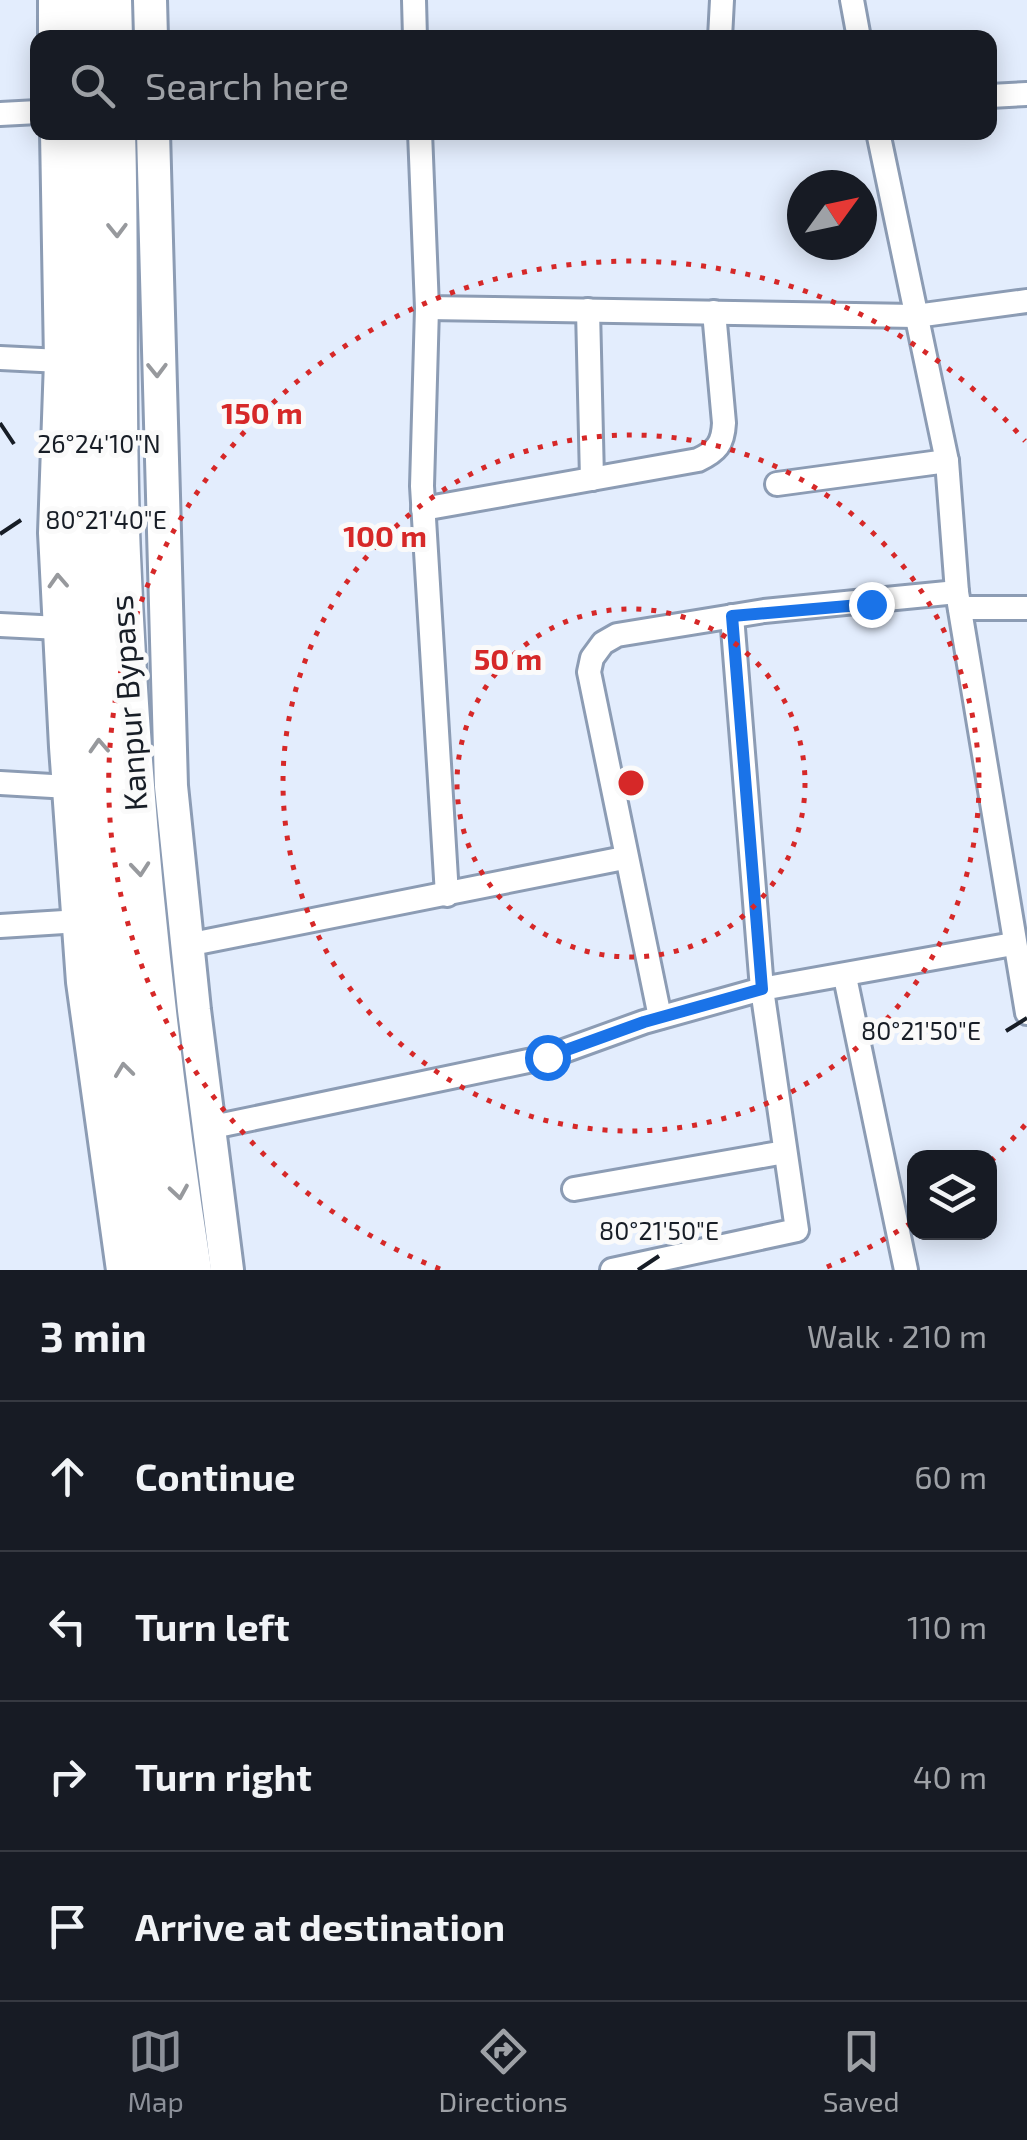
<!DOCTYPE html>
<html lang="en">
<head>
<meta charset="utf-8">
<style>
	body { margin:0; font-family:"Exo 2",sans-serif; background:#20242c; color:#f1f3f6 }
	.controls { position:absolute; right:30px; bottom:30px; display:grid; overflow:hidden; border-radius:20px; box-shadow:0 5px 25px #0003 }
	.controls button { width:90px; height:90px; display:grid; place-items:center; padding:0; border:0; border-bottom:2px solid #363941; background:#171b24; color:#f1f3f6; font:50px sans-serif }
	.compass { position:absolute; left:787px; top:170px; width:90px; height:90px; border-radius:50%; background:#171b24; box-shadow:0 5px 25px #0003; rotate:57deg }
	.stop { position:absolute; width:30px; height:30px; margin:-22px; border:8px solid #1a73e8; border-radius:50%; background:#fff }
	.stop.end { background:#1a73e8; border-color:#fff; box-shadow:0 2px 10px #0008 }
	.list { margin:0; padding:0; list-style:none }
	h2 { display:flex; justify-content:space-between; align-items:center; height:130px; margin:0; padding:0 40px; font-size:42px }
	h2 small { font-size:32px; font-weight:400; color:#9ea1a6 }
	.list li { display:grid; grid-template-columns:65px 1fr auto; gap:30px; align-items:center; box-sizing:border-box; height:150px; padding:0 40px; border-top:2px solid #363941 }
	.list b { display:block; font-size:38px; white-space:nowrap }
	.list em { font-size:32px; font-style:normal; color:#9ea1a6 }
	.icon { flex:none; width:55px; height:55px; fill:none; stroke:currentColor; stroke-width:2; stroke-linecap:round; stroke-linejoin:round }
	.map { position:relative; flex:none; width:1027px; height:1270px; overflow:hidden }
	.search { position:absolute; background:#171b24; box-shadow:0 5px 25px #0003; left:30px; right:30px; top:30px; height:110px; display:flex; align-items:center; gap:25px; box-sizing:border-box; padding:0 35px; border-radius:20px; color:#9ea1a6; font-size:38px }
	.sheet { height:730px; background:#171b24 }
	nav { display:flex; justify-content:space-around; align-items:center; box-sizing:border-box; height:140px; border-top:2px solid #363941; background:#171b24; font-size:28px; color:#9ea1a6 }
	nav a { display:grid; justify-items:center; gap:5px }
	nav .on { color:#8c9099 }
	.map>svg:first-child { display:block }
	.lines { fill:none; stroke-linecap:round; stroke-linejoin:round }
	.street-casing { stroke:#8c9cb4; stroke-width:28 }
	.secondary-casing { stroke:#8c9cb4; stroke-width:38 }
	.highway-casing { stroke:#8c9cb4; stroke-width:45 }
	.street { stroke:#fff; stroke-width:22 }
	.secondary { stroke:#fff; stroke-width:32 }
	.highway { stroke:#fff; stroke-width:40 }
	.oneway { stroke:#97999d }
	.route { stroke:#1a73e8; stroke-width:12 }
	.ticks { fill:none; stroke:#171d26; stroke-width:4 }
	.ring { fill:none; stroke:#d62828; stroke-width:5; stroke-dasharray:5 10 }
	.labels { text-anchor:middle; stroke-width:10; stroke-linejoin:round; paint-order:stroke }
	.street-label { font-size:32px; fill:#171d26; stroke:#fafafa }
	.ticks-label { font-size:25px; text-anchor:middle; fill:#171d26; stroke:#fafafa; stroke-width:10; stroke-linejoin:round; paint-order:stroke }
	.centre { fill:#d62828; stroke:#fafafa; stroke-width:5 }
	.ring-label { font-size:30px; text-anchor:middle; font-weight:bold; fill:#d62828; stroke:#fafafa; stroke-width:10; stroke-linejoin:round; paint-order:stroke }
</style>
</head>
<body>
<div class="map">
<svg width="1027" height="1270" viewBox="0 0 1027 1270">
	<rect width="100%" height="100%" fill="#e3edfd"/>
	<g class="lines">
		<defs>
			<g id="street">
				<path d="M414,0l1,38"/>
				<path d="M852,0l7,38"/>
				<path d="M720,38l2,-38"/>
				<path d="M990,96l37,-2"/>
				<path d="M0,114l38,-2"/>
				<path d="M420,132l7,176 489,8 111,-15"/>
				<path d="M878,132l69,329 10,131 70,421"/>
				<path d="M427,308l-5,178 25,409"/>
				<path d="M588,310l4,169"/>
				<path d="M0,358l61,3"/>
				<path d="M777,484l170,-23"/>
				<path d="M423,509l275,-49c19,-9 25,-16 26,-37l-10,-111"/>
				<path d="M960,608h67"/>
				<path d="M0,625l60,3"/>
				<path d="M0,783l69,4"/>
				<path d="M0,926l80,-5"/>
				<path d="M187,945l437,-87"/>
				<path d="M845,977l61,293"/>
				<path d="M660,1017l-71,-345 3,-14 11,-15 14,-8 147,-24 193,-19"/>
				<path d="M208,1128l339,-71 97,-35 118,-33 -30,-373"/>
				<path d="M574,1189l211,-37"/>
				<path d="M612,1270l185,-40 -35,-241 251,-45"/>
			</g>
			<g id="secondary">
				<path d="M55,0v38"/>
				<path d="M150,0l1,38"/>
				<path d="M57,132l4,229 -6,172 11,214 17,235 40,288"/>
				<path d="M153,132l18,654 23,224 33,260"/>
			</g>
			<g id="highway">
				<path d="M77,0l1,38"/>
				<path d="M111,0l1,38"/>
				<path d="M80,132c9,382 10,762 77,1138"/>
				<path d="M115,132c4,141 -1,283 5,424 10,239 34,477 71,714"/>
			</g>
		</defs>
		<use href="#street" class="street-casing"/>
		<use href="#secondary" class="secondary-casing"/>
		<use href="#highway" class="highway-casing"/>
		<use href="#street" class="street"/>
		<use href="#secondary" class="secondary"/>
		<use href="#highway" class="highway"/>
	</g>
	<defs><path id="oneway-chevron" d="M-2-3.5L2.5 0L-2 3.5" fill="none" stroke-width="1.6" stroke-linecap="round" stroke-linejoin="round" transform="scale(2.5)"/></defs>
	<g class="oneway">
		<use href="#oneway-chevron" transform="translate(117 230) rotate(89)"/>
		<use href="#oneway-chevron" transform="translate(157 370) rotate(89)"/>
		<use href="#oneway-chevron" transform="translate(58 581) rotate(-93)"/>
		<use href="#oneway-chevron" transform="translate(99 746) rotate(-93)"/>
		<use href="#oneway-chevron" transform="translate(140 869) rotate(85)"/>
		<use href="#oneway-chevron" transform="translate(124 1070) rotate(-97)"/>
		<use href="#oneway-chevron" transform="translate(179 1192) rotate(81)"/>
	</g>
	<g class="lines">
		<path class="route" d="M547,1057l97,-35 118,-33 -30,-373 139,-12"/>
	</g>
	<path class="ticks" d="M0,423l14,21M0,534l21,-14M1006,1031l21,-13M638,1270l21,-14"/>
	<g class="ring">
		<circle cx="631" cy="783" r="174"/>
		<circle cx="631" cy="783" r="348"/>
		<path d="M1025 1125A522 522 0 0 1 990 1162M911 1223A522 522 0 0 1 822 1269M440 1269A522 522 0 1 1 1025 441"/>
	</g>
	<g class="labels">
		<g class="street-label">
			<text transform="translate(129 703) rotate(-94)" y="11">Kanpur Bypass</text>
		</g>
	</g>
	<g class="ticks-label">
		<text x="99" y="453">26°24'10"N</text>
		<text x="106" y="529">80°21'40"E</text>
		<text x="921" y="1040">80°21'50"E</text>
		<text x="659" y="1240">80°21'50"E</text>
	</g>
	<circle cx="631" cy="783" r="15" class="centre"/>
	<g class="ring-label">
		<text x="262" y="424">150 m</text>
		<text x="385" y="547">100 m</text>
		<text x="508" y="670">50 m</text>
	</g>
</svg>
<div class="controls">
<button><svg class="icon" aria-label="layers" viewBox="0 0 24 24"><path d="M12 4l9 5-9 5-9-5zM3 14l9 5 9-5"/></svg></button>
</div>
<svg class="compass" viewBox="-18 -18 36 36"><path d="M0-13l5 13h-10z" fill="#e53935"/><path d="M0 13l5-13h-10z" fill="#9ea1a6"/></svg>
<div class="stop" style="left:547px;top:1057px"></div>
<div class="stop end" style="left:871px;top:604px"></div>
<div class="search"><svg class="icon" aria-label="search" viewBox="0 0 24 24"><circle cx="10" cy="10" r="6"/><path d="M15 15l6 6"/></svg>Search here</div>
</div>
<section class="sheet">
<h2>3 min<small>Walk · 210 m</small></h2>
<ul class="list">
<li><svg class="icon" aria-label="ahead" viewBox="0 0 24 24"><path d="M12 20V5M6 11l6-6 6 6"/></svg><div><b>Continue</b></div><em>60 m</em></li>
<li><svg class="icon" aria-label="left" viewBox="0 0 24 24"><path d="M17 20v-9H6M10 6l-5 5 5 5"/></svg><div><b>Turn left</b></div><em>110 m</em></li>
<li><svg class="icon" aria-label="right" viewBox="0 0 24 24"><path d="M7 20v-9h11M14 6l5 5-5 5"/></svg><div><b>Turn right</b></div><em>40 m</em></li>
<li><svg class="icon" aria-label="arrive" viewBox="0 0 24 24"><path d="M6 21V4h12l-3 4 3 4H6"/></svg><div><b>Arrive at destination</b></div></li>
</ul>
</section>
<nav>
<a class="on"><svg class="icon" aria-label="map" viewBox="0 0 24 24"><path d="M3 6l6-2 6 2 6-2v14l-6 2-6-2-6 2zM9 4v14M15 6v14"/></svg>Map</a>
<a><svg class="icon" aria-label="directions" viewBox="0 0 24 24"><path d="M12 3l9 9-9 9-9-9zM9 14v-3h6M13 9l2 2-2 2"/></svg>Directions</a>
<a><svg class="icon" aria-label="saved" viewBox="0 0 24 24"><path d="M7 4h10v16l-5-4-5 4z"/></svg>Saved</a>
</nav>
</body>
</html>
